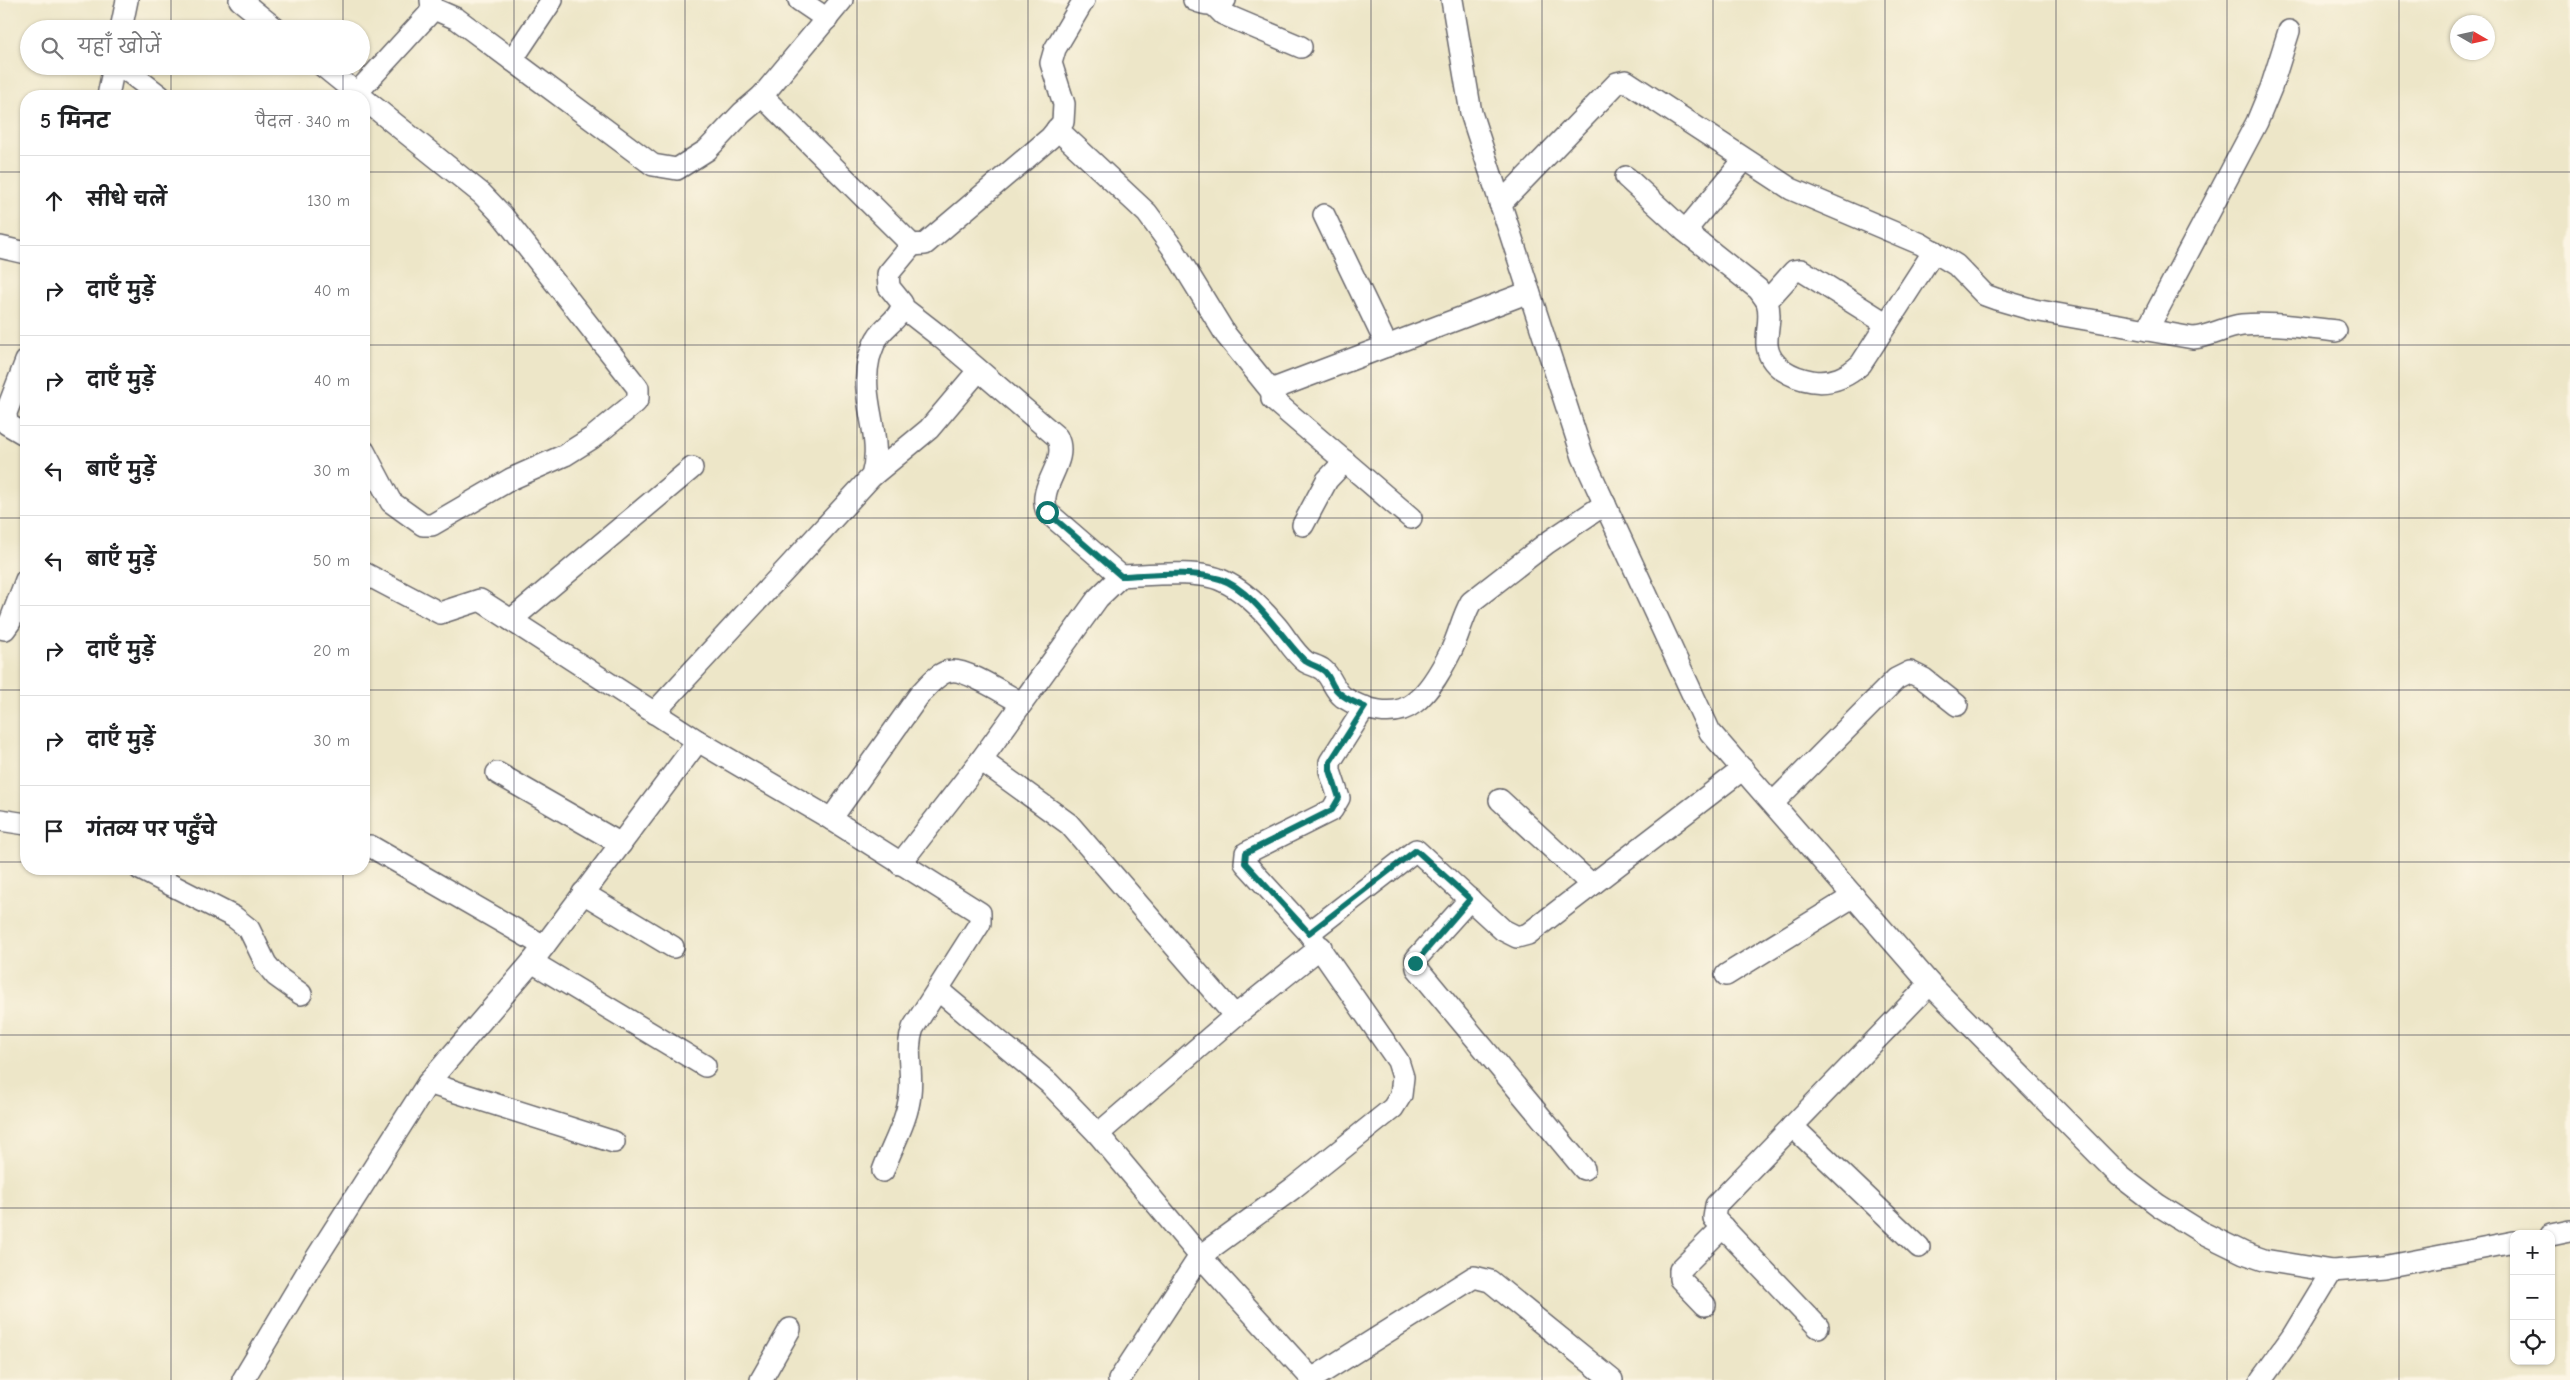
<!DOCTYPE html>
<html lang="hi">
<head>
<meta charset="utf-8">
<style>
	body { margin:0; font-family:"Comic Neue","Playpen Sans Deva",sans-serif; background:#f2f2f2; color:#202124 }
	.controls { position:absolute; right:15px; bottom:15px; display:grid; overflow:hidden; border-radius:10px; box-shadow:0 1px 4px #0004 }
	.controls button { width:45px; height:45px; display:grid; place-items:center; padding:0; border:0; border-bottom:1px solid #e0e0e0; background:#fff; color:#202124; font:25px sans-serif }
	.compass { position:absolute; left:2450px; top:15px; width:45px; height:45px; border-radius:50%; background:#fff; box-shadow:0 1px 4px #0004; rotate:99deg }
	.stop { position:absolute; width:15px; height:15px; margin:-11px; border:4px solid #0f766e; border-radius:50%; background:#fff }
	.stop.end { background:#0f766e; border-color:#fff; box-shadow:0 1px 5px #0008 }
	.list { margin:0; padding:0; list-style:none }
	h2 { display:flex; justify-content:space-between; align-items:center; height:65px; margin:0; padding:0 20px; font-size:21px }
	h2 small { font-size:16px; font-weight:400; color:#757577 }
	.list li { display:grid; grid-template-columns:32px 1fr auto; gap:15px; align-items:center; box-sizing:border-box; height:90px; padding:0 20px; border-top:1px solid #e0e0e0 }
	.list b { display:block; font-size:19px; white-space:nowrap }
	.list em { font-size:16px; font-style:normal; color:#757577 }
	.icon { flex:none; width:28px; height:28px; fill:none; stroke:currentColor; stroke-width:2; stroke-linecap:round; stroke-linejoin:round }
	.map { position:relative; flex:none; width:2570px; height:1380px; overflow:hidden }
	.search { position:absolute; background:#fff; box-shadow:0 1px 4px #0004; left:20px; top:20px; width:350px; height:55px; display:flex; align-items:center; gap:12px; box-sizing:border-box; padding:0 18px; border-radius:28px; color:#757577; font-size:19px }
	.panel { position:absolute; background:#fff; box-shadow:0 1px 4px #0004; left:20px; top:90px; width:350px; height:785px; border-radius:20px }
	.map>svg:first-child { display:block }
	.lines { fill:none; stroke-linecap:round; stroke-linejoin:round }
	.minor-casing { stroke:#69676c; stroke-width:24 }
	.minor { stroke:#fff; stroke-width:21 }
	.route { stroke:#0f766e; stroke-width:6 }
	.grid { fill:none; stroke:#22223b; stroke-width:1; stroke-opacity:0.55 }
</style>
</head>
<body>
<div class="map">
<svg width="2570" height="1380" viewBox="0 0 2570 1380">
	<rect width="100%" height="100%" fill="#fcf5e5"/>
	<filter id="ink" filterUnits="userSpaceOnUse"><feTurbulence type="fractalNoise" baseFrequency=".02" numOctaves="2"/><feDisplacementMap in="SourceGraphic" scale="10" xChannelSelector="R" yChannelSelector="G"/><feConvolveMatrix kernelMatrix="1 2 1 2 8 2 1 2 1" color-interpolation-filters="sRGB"/></filter>
	<filter id="wash" filterUnits="userSpaceOnUse"><feTurbulence type="fractalNoise" baseFrequency=".0096" numOctaves="4" result="noise"/><feDisplacementMap in="SourceGraphic" scale="20" xChannelSelector="R" yChannelSelector="G"/><feGaussianBlur stdDeviation="1.12" result="paint"/><feColorMatrix in="noise" values="0 0 0 0 0 0 0 0 0 0 0 0 0 0 0 0 0 1.4 0 .05"/><feComposite in="paint" operator="in"/></filter>
	<g filter="url(#wash)">
		<rect width="100%" height="100%" fill="#ede6c8"/>
	</g>
	<g filter="url(#ink)">
		<g class="lines">
			<defs>
				<g id="minor">
					<path d="M240,0l36,29"/>
					<path d="M799,0l28,19"/>
					<path d="M1194,0c12,5 19,6 31,0"/>
					<path d="M1452,0l19,113 112,344 127,275 220,252 190,192 38,29 45,28 41,20 20,7 68,11 52,-4 130,-25"/>
					<path d="M1214,5l9,9 78,33"/>
					<path d="M432,8l25,11 196,146 24,4 30,-19 35,-37 20,-17 80,-96"/>
					<path d="M121,29l6,-29"/>
					<path d="M512,60l40,-60"/>
					<path d="M121,66l39,30"/>
					<path d="M323,66l37,30"/>
					<path d="M108,96l6,-30"/>
					<path d="M354,96l75,-82 3,-6 -1,-8"/>
					<path d="M762,96l150,149 13,-1 125,-106 13,-16 1,-18 -13,-41 4,-14 29,-49"/>
					<path d="M364,99l118,95 20,21 136,173v10l-2,4 -44,36 -27,17 -54,24 -79,46h-9l-32,-23 -27,-51"/>
					<path d="M1057,129l90,84 25,34 54,88 46,57"/>
					<path d="M1626,177l59,54 73,58c3,4 7,9 9,13 5,14 -1,29 0,43 2,22 26,33 45,36 20,3 35,-4 49,-17l73,-113"/>
					<path d="M1500,204l117,-121 9,-2 165,108 130,55 35,21 29,30 11,4 38,11 159,28c17,-1 32,-11 49,-13 31,-3 63,3 94,6"/>
					<path d="M1324,215l63,131"/>
					<path d="M1685,231l59,-71"/>
					<path d="M0,247l26,6"/>
					<path d="M1767,301l27,-30 7,-1 86,54"/>
					<path d="M902,307l36,28 119,102c13,26 -21,48 -10,75l74,64"/>
					<path d="M2147,330l110,-208 14,-34 18,-57"/>
					<path d="M26,361l-20,52 1,11 19,11"/>
					<path d="M872,476l57,-47 49,-58"/>
					<path d="M1411,518l-139,-119v-7l4,-4 253,-96"/>
					<path d="M1303,525l24,-45 18,-19"/>
					<path d="M364,573l76,40 40,-13 218,141 133,78 149,94v10l-67,105c-8,22 0,43 -3,66 -2,25 -18,52 -27,77"/>
					<path d="M511,620l181,-152"/>
					<path d="M0,628l5,1 5,-7 16,-42"/>
					<path d="M654,713l218,-237c12,-40 -13,-75 -3,-118 2,-6 5,-16 9,-21 7,-12 24,-19 24,-34l-13,-16 -1,-13 24,-29"/>
					<path d="M981,760l88,64 166,192"/>
					<path d="M497,773l124,71"/>
					<path d="M1500,800l92,85"/>
					<path d="M1773,803l123,-124 14,-7 14,7 33,26"/>
					<path d="M831,819l89,-125c8,-8 18,-22 31,-23 16,-2 55,24 71,32"/>
					<path d="M0,820l26,4"/>
					<path d="M370,846l174,100"/>
					<path d="M900,864l81,-104 117,-162 23,-22c27,-1 79,-7 102,5 20,9 40,29 54,46 9,11 18,27 29,35 5,3 12,4 17,8 9,7 10,19 20,27 20,13 51,22 71,6 16,-12 28,-34 37,-52 8,-16 11,-33 20,-49l76,-59 58,-39"/>
					<path d="M140,869l94,48 15,12 17,35 10,12 25,18"/>
					<path d="M583,893l90,54"/>
					<path d="M1470,899l-54,60 1,9 167,201"/>
					<path d="M1309,933l107,-83 87,80 14,7 11,-3 215,-165"/>
					<path d="M532,962l173,104"/>
					<path d="M1726,975l128,-79"/>
					<path d="M938,990l111,93 49,51 102,122 112,123 162,-102 16,4 122,99"/>
					<path d="M428,1083l186,59"/>
					<path d="M1792,1126l127,121"/>
					<path d="M1098,1134l137,-118 86,-69"/>
					<path d="M2551,1235l19,-4"/>
					<path d="M1705,1305l-25,-26v-9l43,-43"/>
					<path d="M1818,1327l-104,-109 2,-13 214,-221"/>
					<path d="M243,1380l65,-109 120,-188 104,-121 166,-221"/>
					<path d="M761,1380l29,-51"/>
					<path d="M1119,1380l81,-124 92,-67 101,-81 8,-13 2,-18 -5,-16 -89,-128 -64,-70 1,-10 86,-43 7,-12 -9,-27v-9l35,-55"/>
					<path d="M2261,1380l31,-43 40,-66"/>
				</g>
			</defs>
			<use href="#minor" class="minor-casing"/>
			<use href="#minor" class="minor"/>
		</g>
	</g>
	<g class="lines" filter="url(#ink)">
		<path class="route" d="M1047,512l74,64c32,-1 68,-6 99,3 32,10 61,58 84,81 6,5 14,6 20,11 5,4 6,10 10,16 7,10 20,15 31,20l-35,55v8l9,28 -7,12 -86,43 -1,10 64,70 107,-83 54,49 -55,64"/>
	</g>
	<path class="grid" d="M171,0v29M343,0v29M514,0v1380M685,0v1380M857,0v1380M1028,0v1380M1199,0v1380M1371,0v1380M1542,0v1380M1713,0v1380M1885,0v1380M2056,0v1380M2227,0v1380M2399,0v1380M171,66v30M343,66v30M0,172h26M364,172h2206M0,345h26M364,345h2206M0,518h26M364,518h2206M0,690h26M364,690h2206M0,862h26M364,862h2206M171,869v511M343,869v511M0,1035h2570M0,1208h2570"/>
</svg>
<div class="controls">
<button>+</button>
<button>−</button>
<button><svg class="icon" aria-label="locate" viewBox="0 0 24 24"><circle cx="12" cy="12" r="6"/><path d="M12 2v4M12 18v4M2 12h4M18 12h4"/></svg></button>
</div>
<svg class="compass" viewBox="-18 -18 36 36"><path d="M0-13l5 13h-10z" fill="#e53935"/><path d="M0 13l5-13h-10z" fill="#757577"/></svg>
<div class="stop" style="left:1047px;top:512px"></div>
<div class="stop end" style="left:1415px;top:963px"></div>
<div class="search"><svg class="icon" aria-label="search" viewBox="0 0 24 24"><circle cx="10" cy="10" r="6"/><path d="M15 15l6 6"/></svg>यहाँ खोजें</div>
<section class="panel">
<h2>5 मिनट<small>पैदल · 340 m</small></h2>
<ul class="list">
<li><svg class="icon" aria-label="ahead" viewBox="0 0 24 24"><path d="M12 20V5M6 11l6-6 6 6"/></svg><div><b>सीधे चलें</b></div><em>130 m</em></li>
<li><svg class="icon" aria-label="right" viewBox="0 0 24 24"><path d="M7 20v-9h11M14 6l5 5-5 5"/></svg><div><b>दाएँ मुड़ें</b></div><em>40 m</em></li>
<li><svg class="icon" aria-label="right" viewBox="0 0 24 24"><path d="M7 20v-9h11M14 6l5 5-5 5"/></svg><div><b>दाएँ मुड़ें</b></div><em>40 m</em></li>
<li><svg class="icon" aria-label="left" viewBox="0 0 24 24"><path d="M17 20v-9H6M10 6l-5 5 5 5"/></svg><div><b>बाएँ मुड़ें</b></div><em>30 m</em></li>
<li><svg class="icon" aria-label="left" viewBox="0 0 24 24"><path d="M17 20v-9H6M10 6l-5 5 5 5"/></svg><div><b>बाएँ मुड़ें</b></div><em>50 m</em></li>
<li><svg class="icon" aria-label="right" viewBox="0 0 24 24"><path d="M7 20v-9h11M14 6l5 5-5 5"/></svg><div><b>दाएँ मुड़ें</b></div><em>20 m</em></li>
<li><svg class="icon" aria-label="right" viewBox="0 0 24 24"><path d="M7 20v-9h11M14 6l5 5-5 5"/></svg><div><b>दाएँ मुड़ें</b></div><em>30 m</em></li>
<li><svg class="icon" aria-label="arrive" viewBox="0 0 24 24"><path d="M6 21V4h12l-3 4 3 4H6"/></svg><div><b>गंतव्य पर पहुँचे</b></div></li>
</ul>
</section>
</div>
</body>
</html>
